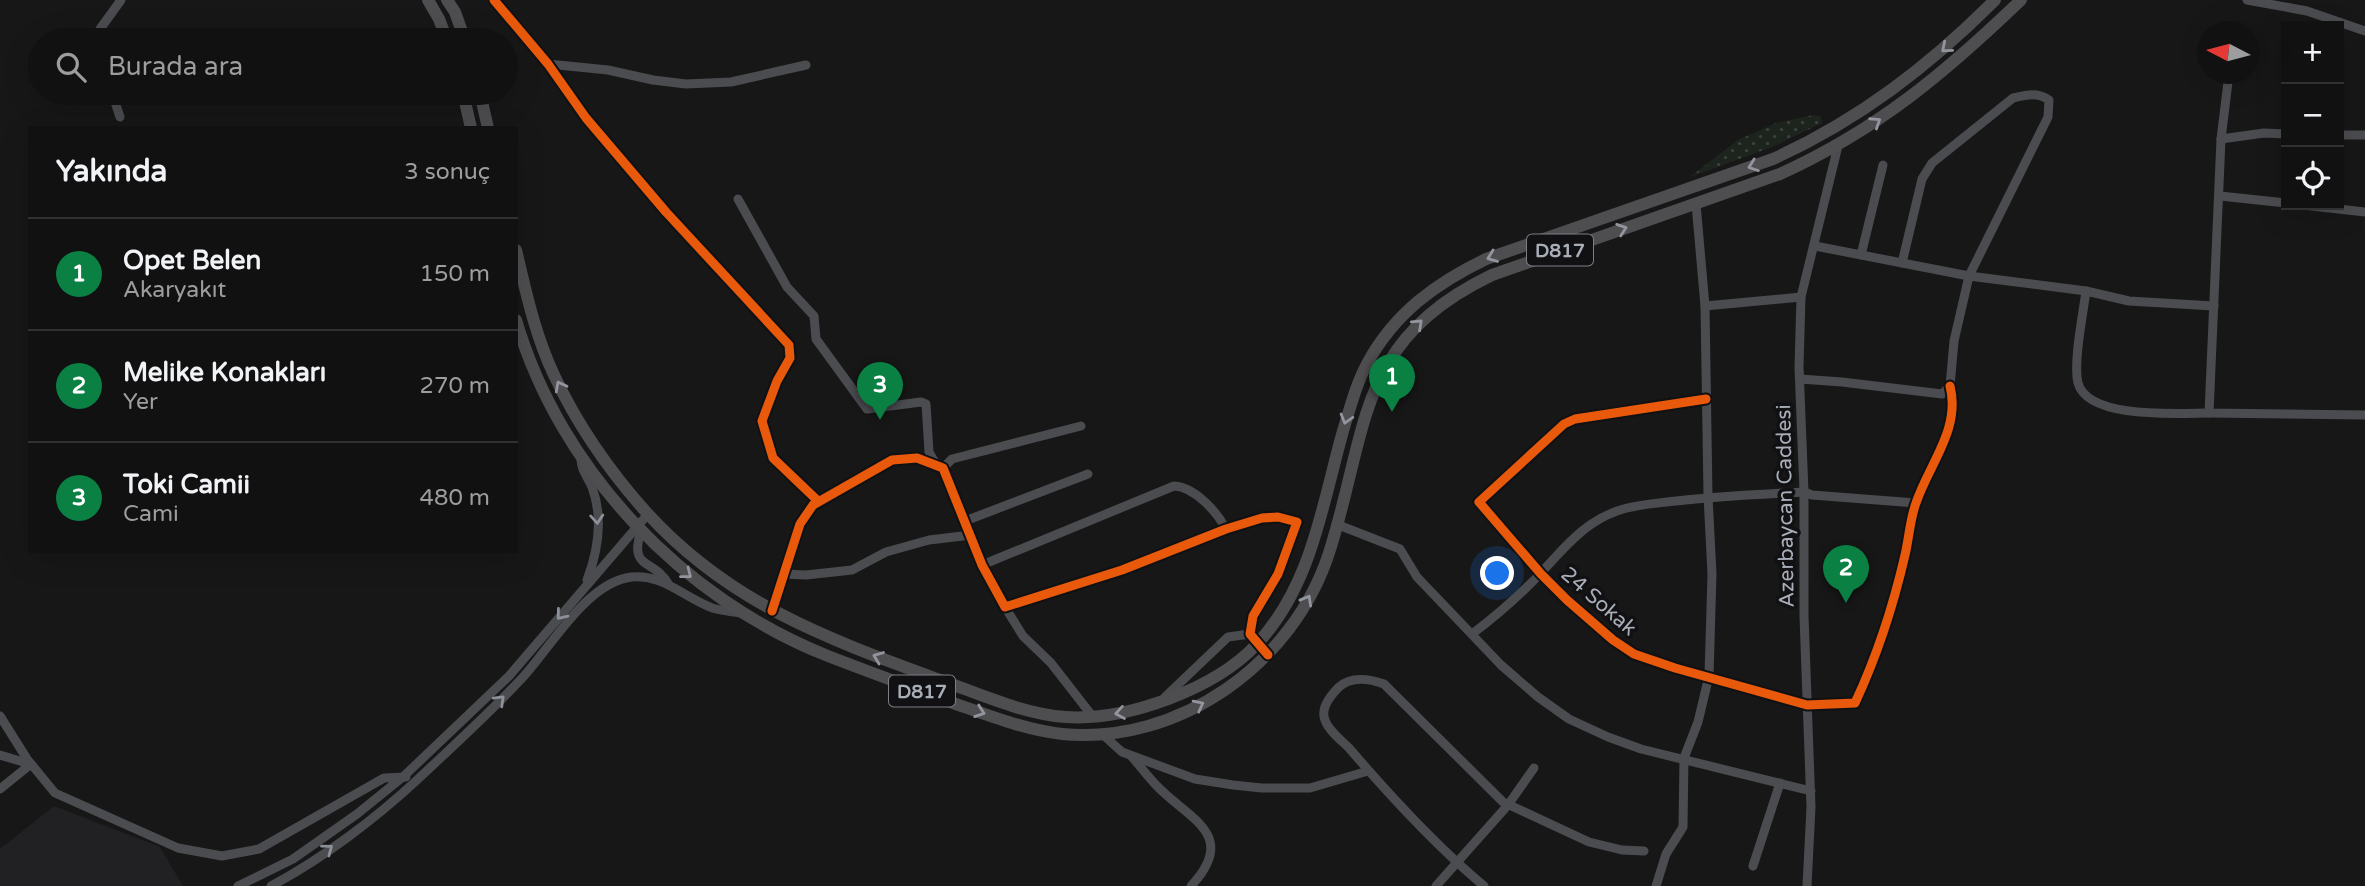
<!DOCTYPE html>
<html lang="tr">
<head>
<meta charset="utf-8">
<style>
	body { margin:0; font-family:"Varela Round",sans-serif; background:#1e1f1f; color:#f1f3f6 }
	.controls { position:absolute; right:21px; top:21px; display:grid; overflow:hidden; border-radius:0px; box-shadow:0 7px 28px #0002 }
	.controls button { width:63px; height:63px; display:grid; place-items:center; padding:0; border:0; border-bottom:2px solid #303131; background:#111; color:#f1f3f6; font:35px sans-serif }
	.compass { position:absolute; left:2197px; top:21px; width:63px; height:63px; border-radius:50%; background:#111; box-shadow:0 7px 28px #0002; rotate:276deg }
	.you { position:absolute; left:1498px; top:574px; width:24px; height:24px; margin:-18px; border:5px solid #fff; border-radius:50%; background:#1a73e8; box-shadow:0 0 0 10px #1a73e833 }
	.badge { display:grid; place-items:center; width:46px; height:46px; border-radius:50%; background:#0b8043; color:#fff; font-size:23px; font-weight:700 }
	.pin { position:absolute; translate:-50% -58px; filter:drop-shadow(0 2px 4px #0008) }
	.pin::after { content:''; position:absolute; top:37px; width:24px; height:21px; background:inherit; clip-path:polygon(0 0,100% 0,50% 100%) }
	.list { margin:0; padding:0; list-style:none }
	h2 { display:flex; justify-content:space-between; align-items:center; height:91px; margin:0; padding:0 28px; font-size:30px }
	h2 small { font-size:23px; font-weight:400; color:#9c9d9f }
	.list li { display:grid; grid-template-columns:46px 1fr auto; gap:21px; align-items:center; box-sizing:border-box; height:112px; padding:0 28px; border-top:2px solid #303131 }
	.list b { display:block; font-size:26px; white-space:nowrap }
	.list p { margin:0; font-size:23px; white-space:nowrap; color:#9c9d9f }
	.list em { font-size:23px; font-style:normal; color:#9c9d9f }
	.icon { flex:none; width:38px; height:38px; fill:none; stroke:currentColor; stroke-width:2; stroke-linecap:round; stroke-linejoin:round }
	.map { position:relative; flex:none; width:2365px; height:886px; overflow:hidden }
	.search { position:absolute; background:#111; box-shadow:0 7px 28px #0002; left:28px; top:28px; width:490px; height:77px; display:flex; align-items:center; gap:18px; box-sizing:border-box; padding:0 24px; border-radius:38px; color:#9c9d9f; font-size:26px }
	.panel { position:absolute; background:#111; box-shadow:0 7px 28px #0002; left:28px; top:126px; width:490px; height:427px; border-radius:0px }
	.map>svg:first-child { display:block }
	.built { fill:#212123 }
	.grass { fill:url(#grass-dots) }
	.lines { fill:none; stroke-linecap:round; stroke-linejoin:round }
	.minor { stroke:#4b4c50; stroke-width:9 }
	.highway { stroke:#4e4e51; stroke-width:12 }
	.cycleway-casing { stroke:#111113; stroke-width:13 }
	.cycleway { stroke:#e8590c; stroke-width:9 }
	.oneway { stroke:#92959e }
	.oneway2 { stroke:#8c9099 }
	.labels { text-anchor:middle; stroke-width:7; stroke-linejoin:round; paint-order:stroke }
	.shield { fill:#111113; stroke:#7b7e86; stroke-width:2 }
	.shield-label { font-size:19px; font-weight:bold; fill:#a8adb8 }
	.street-label { font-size:21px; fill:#a8adb8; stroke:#111113 }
</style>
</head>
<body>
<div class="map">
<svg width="2365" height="886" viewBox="0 0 2365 886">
	<defs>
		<pattern id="grass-dots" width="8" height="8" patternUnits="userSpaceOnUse" patternTransform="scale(1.75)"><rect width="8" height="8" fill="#1d241e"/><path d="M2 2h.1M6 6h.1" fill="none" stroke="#3b413d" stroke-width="1.8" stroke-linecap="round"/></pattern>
	</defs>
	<rect width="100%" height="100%" fill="#171717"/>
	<path class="built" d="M54,806l106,41 23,39h-183v-37z"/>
	<path class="grass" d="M1813,115l7,1 2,7 -50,24 -82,30 48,-37 38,-17z"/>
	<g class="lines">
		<g class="minor">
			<path d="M494,0l54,64 38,54 80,94 123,133 1,13 -13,23 -15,40 11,37 45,43"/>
			<path d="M2247,0l60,11 58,20"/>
			<path d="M99,40l1,-11 21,-29"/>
			<path d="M548,64l60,6 45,10 33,4 45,-2 75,-17"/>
			<path d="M2228,82l-7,57 -12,274 156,2"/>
			<path d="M112,93l8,24"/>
			<path d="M2339,135h26"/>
			<path d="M2221,139l43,-6 22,1"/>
			<path d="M2220,196l66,7"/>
			<path d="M738,199l49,88 27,29 2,23 51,70 54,-7 5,2 3,48 7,12"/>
			<path d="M2303,205l62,7"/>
			<path d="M1815,246l154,30 117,15 43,10 85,5"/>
			<path d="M1861,255l22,-90"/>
			<path d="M2086,291c-3,23 -13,72 -8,92 10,37 102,30 131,30"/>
			<path d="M1705,306l96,-9"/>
			<path d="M1800,379l42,3 100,12 8,-8 4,-45 15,-65 79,-159 1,-17c-12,-8 -23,-5 -36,-2l-81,65 -10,16 -20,84"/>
			<path d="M1706,399l-131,20 -11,5 -85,78 62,72 26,26 46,40 21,14 41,14 132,37 48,-2c22,-47 38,-96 50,-148 4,-17 5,-36 11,-52 13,-39 45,-74 34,-117"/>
			<path d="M581,456c-1,12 6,20 11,31 11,30 6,64 -5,93"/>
			<path d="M943,468l9,-9 129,-33"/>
			<path d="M965,521l123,-47"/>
			<path d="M1336,524l64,25 17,28 84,88 37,32 31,22 39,18 33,12 170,42"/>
			<path d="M641,531c-13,40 14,27 28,54"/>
			<path d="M982,565l192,-79c21,1 43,26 52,43"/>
			<path d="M783,574l23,1 46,-5 34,-18 43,-12 42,-5"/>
			<path d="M1005,607l18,29 28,27 42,54"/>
			<path d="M772,611l28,-87 13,-19 79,-45 25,-2 26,10 39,97 23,42 117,-37 104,-41 36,-11 16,-1 19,5 -19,52 -25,42 -3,18 18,21"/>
			<path d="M1472,634c24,-18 47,-38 68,-60 16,-17 30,-35 50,-49 29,-20 52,-20 86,-24 42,-5 85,-7 128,-9l8,3 104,8"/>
			<path d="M1165,697l63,-60 22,-3"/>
			<path d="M0,716l27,43 28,34 123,55 44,8 37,-7 125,-71 22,-1"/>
			<path d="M1101,733l21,19 73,27 38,6 29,3h48l58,-17"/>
			<path d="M0,755l30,9"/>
			<path d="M1132,757c9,10 17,21 26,30 31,32 81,48 33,99"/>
			<path d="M0,789l31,-25"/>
			<path d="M1753,866l27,-83"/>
			<path d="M238,886l55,-27 64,-45 47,-38 105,-100 139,-162"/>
			<path d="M271,886c51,-27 104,-67 146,-106 36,-34 74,-68 107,-104 27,-30 61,-89 102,-98 33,-7 56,18 84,29 9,4 21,4 31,6"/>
			<path d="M1436,886l72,-81 26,-37"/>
			<path d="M1484,886c-49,-41 -93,-89 -135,-138 -7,-7 -21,-18 -24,-28 -5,-12 6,-25 14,-33 12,-11 31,-8 45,-3l119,118 86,40 33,8 22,1"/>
			<path d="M1656,886l10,-32 17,-27 1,-69 14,-36 11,-46 3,-102 -4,-78 -3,-190 -9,-102"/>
			<path d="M1807,886l4,-79 -7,-191v-124l-5,-125 2,-70 37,-151"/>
		</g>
		<g class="highway">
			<path d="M428,0l11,19 8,21"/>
			<path d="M447,0l8,12 10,28"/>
			<path d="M463,93l8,35"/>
			<path d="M480,93l8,35"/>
			<path d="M516,250c10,42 19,85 38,125 23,49 57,98 93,138 83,91 181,126 293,167 40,14 83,34 126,37 61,4 149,-28 191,-73 55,-59 65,-139 86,-213 7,-23 13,-47 25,-69 27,-49 68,-79 118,-103l287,-100c86,-39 156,-93 222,-159"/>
			<path d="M516,320c44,150 167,279 312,336 41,16 83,31 125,47 35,12 72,27 109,31 117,11 231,-70 267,-181 40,-125 26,-212 163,-278l288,-101c97,-44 165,-101 241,-174"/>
		</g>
		<defs>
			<g id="cycleway">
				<path d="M494,0l54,64 38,54 80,94 123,133 1,13 -13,23 -15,40 11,37 45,43"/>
				<path d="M1706,399l-131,20 -11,5 -85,78 62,72 26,26 46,40 21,14 41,14 132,37 48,-2c22,-47 38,-96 50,-148 4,-17 5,-36 11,-52 13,-39 45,-74 34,-117"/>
				<path d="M772,611l28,-87 13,-19 79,-45 25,-2 26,10 39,97 23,42 117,-37 104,-41 36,-11 16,-1 19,5 -19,52 -25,42 -3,18 18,21"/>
			</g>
		</defs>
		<use href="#cycleway" class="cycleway-casing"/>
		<use href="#cycleway" class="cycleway"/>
	</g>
	<defs><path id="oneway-chevron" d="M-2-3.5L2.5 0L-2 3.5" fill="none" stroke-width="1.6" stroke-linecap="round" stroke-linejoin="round" transform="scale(1.75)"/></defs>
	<g class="oneway">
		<use href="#oneway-chevron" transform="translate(1946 48) rotate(140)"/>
		<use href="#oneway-chevron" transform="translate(1876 122) rotate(-33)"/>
		<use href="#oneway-chevron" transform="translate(1753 166) rotate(160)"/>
		<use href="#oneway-chevron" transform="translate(1622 229) rotate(-19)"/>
		<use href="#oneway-chevron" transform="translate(1492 257) rotate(159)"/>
		<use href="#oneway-chevron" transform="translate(1418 324) rotate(-43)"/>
		<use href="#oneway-chevron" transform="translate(560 386) rotate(-118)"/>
		<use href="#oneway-chevron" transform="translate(1346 419) rotate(106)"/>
		<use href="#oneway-chevron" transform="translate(687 574) rotate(38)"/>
		<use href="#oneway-chevron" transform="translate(1307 600) rotate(-61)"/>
		<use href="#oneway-chevron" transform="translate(878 657) rotate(-159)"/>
		<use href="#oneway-chevron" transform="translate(1199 705) rotate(-27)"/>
		<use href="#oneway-chevron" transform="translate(980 712) rotate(19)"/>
		<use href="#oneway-chevron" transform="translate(1120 713) rotate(170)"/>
	</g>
	<g class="oneway2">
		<use href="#oneway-chevron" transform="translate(597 519) rotate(86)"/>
		<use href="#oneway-chevron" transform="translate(561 615) rotate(129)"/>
		<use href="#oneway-chevron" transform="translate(500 700) rotate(-44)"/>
		<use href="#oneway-chevron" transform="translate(328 849) rotate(-37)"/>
	</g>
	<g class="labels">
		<g class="shield">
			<rect x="1527" y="234.5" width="66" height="31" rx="5"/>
			<rect x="889" y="675.5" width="66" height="31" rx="5"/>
		</g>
		<g class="shield-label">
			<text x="1560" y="257">D817</text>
			<text x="922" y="698">D817</text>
		</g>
		<g class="street-label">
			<text transform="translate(1785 506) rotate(-91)" y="7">Azerbaycan Caddesi</text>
			<text transform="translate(1599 601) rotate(41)" y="7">24 Sokak</text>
		</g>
	</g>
</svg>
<div class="controls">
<button>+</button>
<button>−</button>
<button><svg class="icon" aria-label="locate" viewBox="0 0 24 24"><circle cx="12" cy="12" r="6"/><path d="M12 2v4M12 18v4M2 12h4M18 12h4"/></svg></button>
</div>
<svg class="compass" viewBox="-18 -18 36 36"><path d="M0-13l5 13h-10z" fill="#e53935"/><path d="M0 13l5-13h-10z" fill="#9c9d9f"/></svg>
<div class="you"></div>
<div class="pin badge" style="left:1392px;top:412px">1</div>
<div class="pin badge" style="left:1846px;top:603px">2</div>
<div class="pin badge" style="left:880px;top:420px">3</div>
<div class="search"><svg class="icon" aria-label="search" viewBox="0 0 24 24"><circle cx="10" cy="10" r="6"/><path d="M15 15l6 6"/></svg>Burada ara</div>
<section class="panel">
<h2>Yakında<small>3 sonuç</small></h2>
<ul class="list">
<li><span class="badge">1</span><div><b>Opet Belen</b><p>Akaryakıt</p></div><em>150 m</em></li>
<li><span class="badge">2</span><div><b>Melike Konakları</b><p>Yer</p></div><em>270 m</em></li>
<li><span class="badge">3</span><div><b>Toki Camii</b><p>Cami</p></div><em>480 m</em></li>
</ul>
</section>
</div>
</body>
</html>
